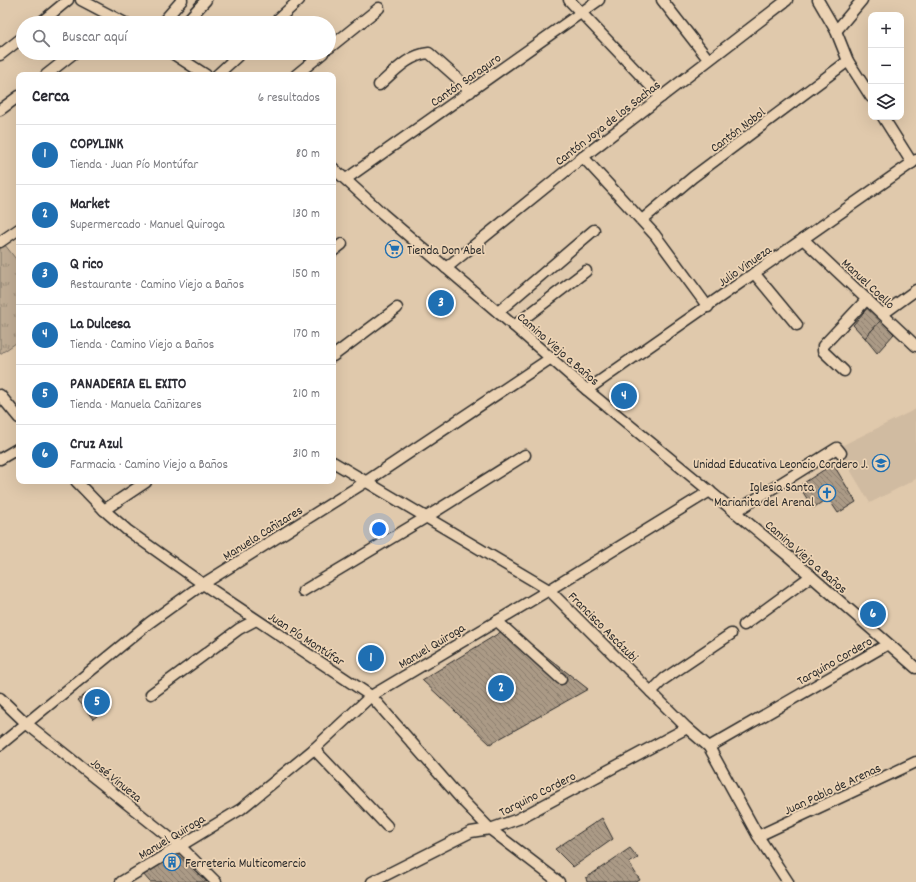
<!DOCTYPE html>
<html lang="es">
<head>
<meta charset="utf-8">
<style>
	body { margin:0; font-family:Dekko,sans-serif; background:#f7f7f7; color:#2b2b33 }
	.controls { position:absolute; right:12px; top:12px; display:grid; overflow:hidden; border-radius:8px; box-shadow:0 4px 16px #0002 }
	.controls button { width:36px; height:36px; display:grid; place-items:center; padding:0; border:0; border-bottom:1px solid #e1e1e2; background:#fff; color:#2b2b33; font:20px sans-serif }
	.you { position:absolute; left:379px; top:529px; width:14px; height:14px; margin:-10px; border:3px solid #fff; border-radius:50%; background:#1a73e8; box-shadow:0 0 0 6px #1a73e833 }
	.badge { display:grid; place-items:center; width:26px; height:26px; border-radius:50%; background:#1f6fb2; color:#fff; font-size:13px; font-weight:700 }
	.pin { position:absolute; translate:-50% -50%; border:2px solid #fff; box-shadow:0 1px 4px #0006 }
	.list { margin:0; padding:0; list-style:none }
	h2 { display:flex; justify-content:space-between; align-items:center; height:52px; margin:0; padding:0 16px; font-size:17px }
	h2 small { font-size:13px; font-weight:400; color:#7c7c81 }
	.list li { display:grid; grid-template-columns:26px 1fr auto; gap:12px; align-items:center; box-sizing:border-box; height:60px; padding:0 16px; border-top:1px solid #e1e1e2 }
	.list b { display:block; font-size:15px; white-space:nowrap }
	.list p { margin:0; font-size:13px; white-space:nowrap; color:#7c7c81 }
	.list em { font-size:13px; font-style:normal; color:#7c7c81 }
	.icon { flex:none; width:22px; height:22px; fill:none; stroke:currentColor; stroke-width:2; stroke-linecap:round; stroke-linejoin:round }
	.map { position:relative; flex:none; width:916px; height:882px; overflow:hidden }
	.search { position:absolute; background:#fff; box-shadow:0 4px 16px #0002; left:16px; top:16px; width:320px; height:44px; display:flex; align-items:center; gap:10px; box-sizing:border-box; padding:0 14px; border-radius:22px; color:#7c7c81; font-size:15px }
	.panel { position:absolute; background:#fff; box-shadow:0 4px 16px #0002; left:16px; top:72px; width:320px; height:412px; border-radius:8px }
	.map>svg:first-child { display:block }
	.built { fill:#d0bba1 }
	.park { fill:url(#park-tufts); stroke:#756c60 }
	.building { fill:url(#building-back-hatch); stroke:#2b2b2b }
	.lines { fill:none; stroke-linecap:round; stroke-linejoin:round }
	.minor-casing { stroke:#2b2b2b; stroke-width:13 }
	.minor { stroke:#ecd3b4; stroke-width:10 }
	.labels { text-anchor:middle; stroke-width:3.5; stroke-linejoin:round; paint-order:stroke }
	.street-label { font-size:13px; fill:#2b2b2b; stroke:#ecd3b4 }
	.poi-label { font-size:13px; fill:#2b2b2b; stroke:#ecd3b4; text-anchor:start }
</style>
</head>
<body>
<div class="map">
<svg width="916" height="882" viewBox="0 0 916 882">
	<defs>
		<pattern id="park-tufts" width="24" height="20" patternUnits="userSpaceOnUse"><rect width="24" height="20" fill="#bfac94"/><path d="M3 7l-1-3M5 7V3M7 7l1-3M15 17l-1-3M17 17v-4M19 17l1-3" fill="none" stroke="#9b8c79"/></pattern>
		<pattern id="building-back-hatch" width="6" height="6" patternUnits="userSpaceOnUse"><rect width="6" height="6" fill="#ab9a86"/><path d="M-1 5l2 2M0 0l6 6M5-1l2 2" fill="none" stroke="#8b7e6e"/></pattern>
	</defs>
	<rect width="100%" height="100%" fill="#e0c9ac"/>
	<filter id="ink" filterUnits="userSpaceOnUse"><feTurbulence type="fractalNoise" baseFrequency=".025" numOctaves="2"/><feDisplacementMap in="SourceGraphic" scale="8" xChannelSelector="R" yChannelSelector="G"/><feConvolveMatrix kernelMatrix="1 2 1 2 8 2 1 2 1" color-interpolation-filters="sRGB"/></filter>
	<g filter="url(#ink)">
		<path class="built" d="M916,409v70l-46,24 -33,-55z"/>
		<path class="park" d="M5,245l14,18v78l-19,13v-105z"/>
		<g class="building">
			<path d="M869,306l12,14 -16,18 -12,-13z"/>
			<path d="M881,320l13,14 -17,19 -12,-15z"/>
			<path d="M833,464l23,38 -18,11 -10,-15 -15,10 -14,-22z"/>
			<path d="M509,627l79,62 -98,55 -68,-64z"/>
			<path d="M91,690l14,20 -12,9 -15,-19z"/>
			<path d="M602,818l11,21 -40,28 -18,-18z"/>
			<path d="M630,848l8,10 -9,5 11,17 -4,2h-49l-1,-4z"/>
			<path d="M175,852l32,30h-57l-8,-9z"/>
		</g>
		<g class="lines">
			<defs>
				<g id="minor">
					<path d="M81,0l44,23"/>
					<path d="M569,0l92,97"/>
					<path d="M662,0l46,59"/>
					<path d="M818,0l18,31 12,30 23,36"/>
					<path d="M40,23l28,-23"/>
					<path d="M162,23l20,-23"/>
					<path d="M185,23l21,-23"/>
					<path d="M274,23l25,-23"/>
					<path d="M836,31l26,-31"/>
					<path d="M329,48l50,-40"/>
					<path d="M172,53l34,22"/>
					<path d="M0,55l23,-18"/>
					<path d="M46,75l28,-22"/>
					<path d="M217,75l24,-22"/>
					<path d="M296,75l27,-22"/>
					<path d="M379,85c15,-13 29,-30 50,-32l27,24 14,15"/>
					<path d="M0,110l19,-14"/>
					<path d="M883,117l29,46"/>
					<path d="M583,157l72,78 53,72"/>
					<path d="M333,168l50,46 131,112 73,64 200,165 129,113"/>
					<path d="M346,179l253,-179"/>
					<path d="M642,220l51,-43 155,-116"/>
					<path d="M803,239l113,107"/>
					<path d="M0,242l19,-13"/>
					<path d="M333,251l9,-7"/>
					<path d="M446,268l137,-111 204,-157"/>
					<path d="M754,273l43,52"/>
					<path d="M498,312l96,-82"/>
					<path d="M883,314l33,-24"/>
					<path d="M514,326l72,-55"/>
					<path d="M333,356l64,-48"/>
					<path d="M844,371l-21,-20v-5l44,-47"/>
					<path d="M587,390l329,-230"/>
					<path d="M0,395l19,23"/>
					<path d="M0,459l19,-11"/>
					<path d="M333,462l216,128 138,138 22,19 49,89 30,46"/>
					<path d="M76,481l28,29 23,20 76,54 168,112 91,104 28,29 69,53"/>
					<path d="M104,510l42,-28"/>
					<path d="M735,512l102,-64 4,5"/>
					<path d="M303,591l122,-73 100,-63"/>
					<path d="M497,621l64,58"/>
					<path d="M744,625l67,-49"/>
					<path d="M651,692l13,-13 67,-45"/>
					<path d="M151,694l88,-65 17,-9"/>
					<path d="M0,698l27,26 153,122 36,36"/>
					<path d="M0,745l149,-122 54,-39 164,-103 184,-123"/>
					<path d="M709,747l179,-103"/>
					<path d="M314,749l73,77"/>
					<path d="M758,836l158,-74"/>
					<path d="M121,882l120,-73 73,-60 57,-53 178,-106 161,-99"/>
					<path d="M372,882l99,-50 19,-3 28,-10 169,-91"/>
				</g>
			</defs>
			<use href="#minor" class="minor-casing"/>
			<use href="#minor" class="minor"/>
		</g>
	</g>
	<defs>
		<symbol id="supermarket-ring" viewBox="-11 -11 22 22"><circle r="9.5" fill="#ecd3b4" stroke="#1f6fb2" stroke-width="1.5"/><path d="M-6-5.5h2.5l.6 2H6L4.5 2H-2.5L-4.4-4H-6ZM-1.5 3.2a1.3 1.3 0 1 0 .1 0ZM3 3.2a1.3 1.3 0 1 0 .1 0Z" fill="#1f6fb2"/></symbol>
		<symbol id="school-ring" viewBox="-11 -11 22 22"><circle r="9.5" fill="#ecd3b4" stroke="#1f6fb2" stroke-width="1.5"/><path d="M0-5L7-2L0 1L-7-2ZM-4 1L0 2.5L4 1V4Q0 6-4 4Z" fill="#1f6fb2"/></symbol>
		<symbol id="church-ring" viewBox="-11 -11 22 22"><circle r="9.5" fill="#ecd3b4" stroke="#1f6fb2" stroke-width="1.5"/><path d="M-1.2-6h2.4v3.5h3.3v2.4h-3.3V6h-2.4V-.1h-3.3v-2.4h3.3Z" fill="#1f6fb2"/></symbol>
		<symbol id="building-ring" viewBox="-11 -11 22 22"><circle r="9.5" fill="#ecd3b4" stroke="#1f6fb2" stroke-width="1.5"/><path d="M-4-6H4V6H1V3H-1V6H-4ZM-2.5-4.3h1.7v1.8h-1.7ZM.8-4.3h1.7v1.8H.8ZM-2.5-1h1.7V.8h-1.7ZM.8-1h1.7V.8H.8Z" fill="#1f6fb2"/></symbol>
	</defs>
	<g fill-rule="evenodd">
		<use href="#supermarket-ring" x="384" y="239" width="20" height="20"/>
		<use href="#school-ring" x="871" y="453" width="20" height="20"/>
		<use href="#church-ring" x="817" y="483" width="20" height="20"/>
		<use href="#building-ring" x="162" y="852" width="20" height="20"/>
	</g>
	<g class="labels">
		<g class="street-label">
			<text transform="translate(465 79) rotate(-35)" y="5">Cantón Saraguro</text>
			<text transform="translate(607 122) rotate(-38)" y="5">Cantón Joya de los Sachas</text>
			<text transform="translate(737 129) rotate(-37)" y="5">Cantón Nobol</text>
			<text transform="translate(744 265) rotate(-35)" y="5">Julio Vinueza</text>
			<text transform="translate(869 283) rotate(43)" y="5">Manuel Coello</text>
			<text transform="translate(559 348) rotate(41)" y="5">Camino Viejo a Baños</text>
			<text transform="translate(262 532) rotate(-32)" y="5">Manuela Cañizares</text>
			<text transform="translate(807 556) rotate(41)" y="5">Camino Viejo a Baños</text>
			<text transform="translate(604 626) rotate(45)" y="5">Francisco Ascázubi</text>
			<text transform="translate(307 638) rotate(33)" y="5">Juan Pío Montúfar</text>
			<text transform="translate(431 645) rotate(-31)" y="5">Manuel Quiroga</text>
			<text transform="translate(834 660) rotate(-30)" y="5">Tarquino Cordero</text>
			<text transform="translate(117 779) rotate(39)" y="5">José Vinueza</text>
			<text transform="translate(832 788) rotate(-25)" y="5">Juan Pablo de Arenas</text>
			<text transform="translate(537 793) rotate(-27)" y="5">Tarquino Cordero</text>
			<text transform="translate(171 836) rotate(-31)" y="5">Manuel Quiroga</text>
		</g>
		<g class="poi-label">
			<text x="407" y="254">Tienda Don Abel</text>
			<text x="868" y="468" text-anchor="end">Unidad Educativa Leoncio Cordero J.</text>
			<text x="814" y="491" text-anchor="end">Iglesia Santa<tspan x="814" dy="15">Marianita del Arenal</tspan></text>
			<text x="185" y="867">Ferreteria Multicomercio</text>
		</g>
	</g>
</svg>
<div class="controls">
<button>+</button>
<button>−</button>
<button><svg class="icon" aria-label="layers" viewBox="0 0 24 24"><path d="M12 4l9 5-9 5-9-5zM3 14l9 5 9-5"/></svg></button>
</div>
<div class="you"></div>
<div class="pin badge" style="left:371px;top:658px">1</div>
<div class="pin badge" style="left:501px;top:688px">2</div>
<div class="pin badge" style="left:441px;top:303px">3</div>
<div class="pin badge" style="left:624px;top:396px">4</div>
<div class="pin badge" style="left:97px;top:702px">5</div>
<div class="pin badge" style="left:873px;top:614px">6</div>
<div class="search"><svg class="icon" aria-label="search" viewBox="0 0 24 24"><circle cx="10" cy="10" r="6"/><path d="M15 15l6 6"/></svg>Buscar aquí</div>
<section class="panel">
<h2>Cerca<small>6 resultados</small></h2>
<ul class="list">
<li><span class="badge">1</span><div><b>COPYLINK</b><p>Tienda · Juan Pío Montúfar</p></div><em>80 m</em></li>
<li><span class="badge">2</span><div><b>Market</b><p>Supermercado · Manuel Quiroga</p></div><em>130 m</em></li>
<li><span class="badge">3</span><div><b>Q rico</b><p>Restaurante · Camino Viejo a Baños</p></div><em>150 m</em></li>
<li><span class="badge">4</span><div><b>La Dulcesa</b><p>Tienda · Camino Viejo a Baños</p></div><em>170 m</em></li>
<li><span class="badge">5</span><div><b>PANADERIA EL EXITO</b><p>Tienda · Manuela Cañizares</p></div><em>210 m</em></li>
<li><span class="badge">6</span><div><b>Cruz Azul</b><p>Farmacia · Camino Viejo a Baños</p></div><em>310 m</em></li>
</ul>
</section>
</div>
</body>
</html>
